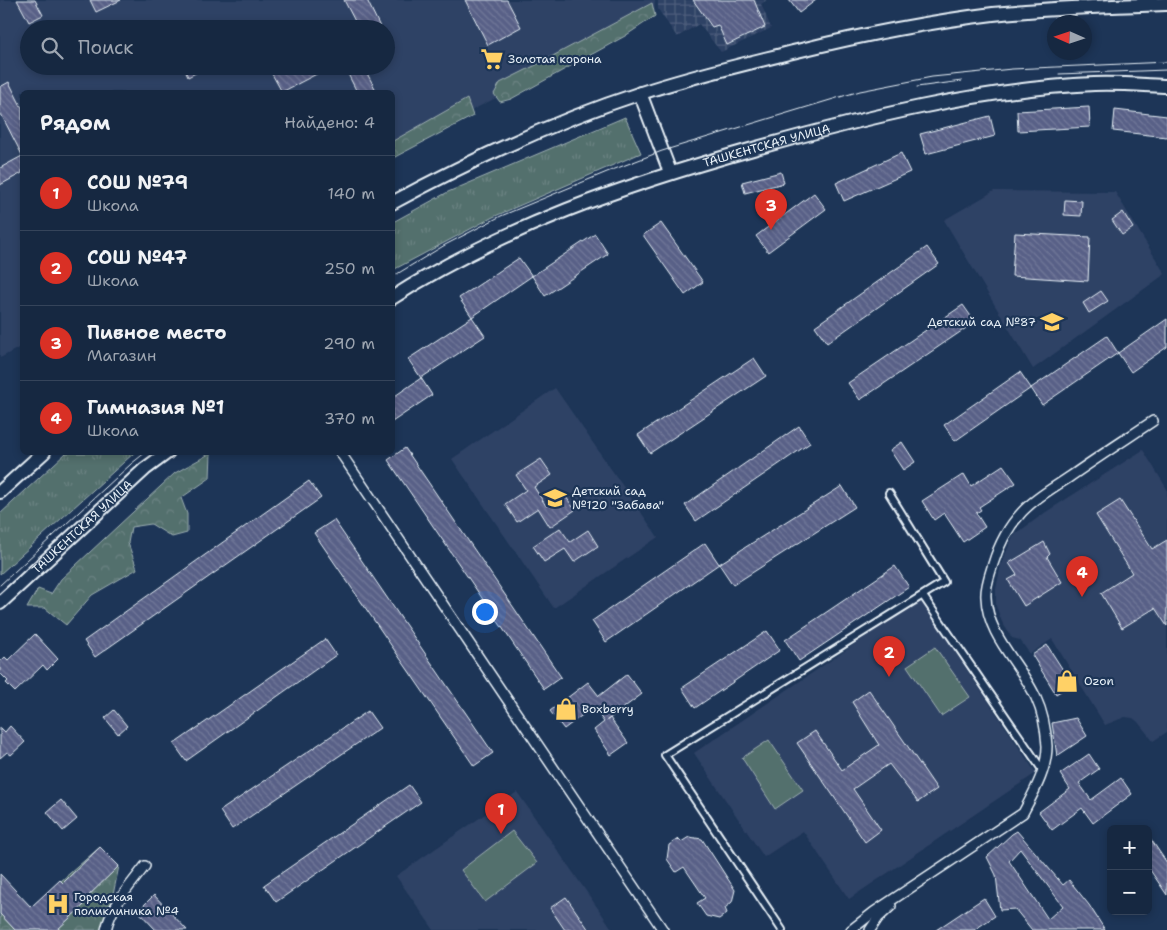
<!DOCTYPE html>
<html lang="ru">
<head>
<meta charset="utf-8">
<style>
	body { margin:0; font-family:"Shantell Sans",sans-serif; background:#23344c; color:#f1f3f6 }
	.controls { position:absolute; right:15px; bottom:15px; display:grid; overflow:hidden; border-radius:8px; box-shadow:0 2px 8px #0003 }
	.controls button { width:45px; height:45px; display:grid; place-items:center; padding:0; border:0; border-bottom:1px solid #35445a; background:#162841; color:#f1f3f6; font:25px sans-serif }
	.compass { position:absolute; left:1047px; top:15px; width:45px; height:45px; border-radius:50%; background:#162841; box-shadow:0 2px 8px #0003; rotate:273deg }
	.you { position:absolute; left:484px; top:611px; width:18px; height:18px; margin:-12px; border:4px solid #fff; border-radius:50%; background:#1a73e8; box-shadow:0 0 0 8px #1a73e833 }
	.badge { display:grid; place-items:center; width:32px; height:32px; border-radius:50%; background:#d93025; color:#fff; font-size:16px; font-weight:700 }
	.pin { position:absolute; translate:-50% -41px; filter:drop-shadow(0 1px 2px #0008) }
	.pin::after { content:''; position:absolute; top:26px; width:18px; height:15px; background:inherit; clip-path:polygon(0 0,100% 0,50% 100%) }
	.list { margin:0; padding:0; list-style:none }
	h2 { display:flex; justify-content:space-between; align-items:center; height:65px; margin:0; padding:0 20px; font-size:21px }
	h2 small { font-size:16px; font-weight:400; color:#9ea6b1 }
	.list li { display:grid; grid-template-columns:32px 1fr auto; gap:15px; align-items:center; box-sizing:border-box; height:75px; padding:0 20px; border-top:1px solid #35445a }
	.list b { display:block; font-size:19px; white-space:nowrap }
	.list p { margin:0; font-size:16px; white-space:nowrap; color:#9ea6b1 }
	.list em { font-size:16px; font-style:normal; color:#9ea6b1 }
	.icon { flex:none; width:28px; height:28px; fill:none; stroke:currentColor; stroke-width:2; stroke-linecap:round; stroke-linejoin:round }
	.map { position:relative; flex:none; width:1167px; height:930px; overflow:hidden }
	.search { position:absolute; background:#162841; box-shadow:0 2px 8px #0003; left:20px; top:20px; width:375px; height:55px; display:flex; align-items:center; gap:12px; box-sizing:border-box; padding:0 18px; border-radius:28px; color:#9ea6b1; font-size:19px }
	.panel { position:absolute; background:#162841; box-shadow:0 2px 8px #0003; left:20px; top:90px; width:375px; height:365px; border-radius:8px }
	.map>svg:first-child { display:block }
	.built { fill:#2f4265; fill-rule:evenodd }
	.industrial { fill:url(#industrial-grid) }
	.grass { fill:url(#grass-tufts); stroke:#9eb0b2 }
	.forest { fill:url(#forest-crowns); stroke:#9eb0b2 }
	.pitch { fill:#536f6d; stroke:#9eb0b2 }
	.building { fill:url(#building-back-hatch); stroke:#e8f1f8; fill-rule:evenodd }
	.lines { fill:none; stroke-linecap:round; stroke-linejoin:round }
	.pedestrian-casing { stroke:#e8f1f8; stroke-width:10 }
	.minor-casing { stroke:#e8f1f8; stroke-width:12 }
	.secondary-casing { stroke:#e8f1f8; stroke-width:16 }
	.pedestrian { stroke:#1d3557; stroke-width:6 }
	.minor { stroke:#1d3557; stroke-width:9 }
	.secondary { stroke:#1d3557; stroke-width:12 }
	.tram { stroke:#e8f1f8; stroke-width:1 }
	.labels { text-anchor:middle; stroke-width:4.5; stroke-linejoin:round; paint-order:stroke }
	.poi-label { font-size:12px; fill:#e8f1f8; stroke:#1d3557; text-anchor:start }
	.street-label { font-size:12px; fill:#e8f1f8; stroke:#1d3557 }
</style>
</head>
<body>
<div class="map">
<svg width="1167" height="930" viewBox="0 0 1167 930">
	<defs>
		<pattern id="industrial-grid" width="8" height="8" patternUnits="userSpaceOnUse" patternTransform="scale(1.25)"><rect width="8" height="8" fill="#2f4265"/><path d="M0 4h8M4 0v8" fill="none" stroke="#4d5e7c"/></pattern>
		<pattern id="grass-tufts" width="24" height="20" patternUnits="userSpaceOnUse" patternTransform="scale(1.25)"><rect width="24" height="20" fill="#536f6d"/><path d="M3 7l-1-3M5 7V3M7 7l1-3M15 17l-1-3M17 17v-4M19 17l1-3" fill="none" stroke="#6c8483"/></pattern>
		<pattern id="forest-crowns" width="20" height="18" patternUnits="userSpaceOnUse" patternTransform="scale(1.25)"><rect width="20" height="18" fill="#536f6d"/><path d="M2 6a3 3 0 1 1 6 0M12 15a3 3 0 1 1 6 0" fill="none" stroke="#6c8483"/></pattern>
		<pattern id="building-back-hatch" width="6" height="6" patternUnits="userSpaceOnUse" patternTransform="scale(1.25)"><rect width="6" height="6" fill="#596187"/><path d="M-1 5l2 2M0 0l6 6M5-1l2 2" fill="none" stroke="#717899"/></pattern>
	</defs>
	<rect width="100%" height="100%" fill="#1d3557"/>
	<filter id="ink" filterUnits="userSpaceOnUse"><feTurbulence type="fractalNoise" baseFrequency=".02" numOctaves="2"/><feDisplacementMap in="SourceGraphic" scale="10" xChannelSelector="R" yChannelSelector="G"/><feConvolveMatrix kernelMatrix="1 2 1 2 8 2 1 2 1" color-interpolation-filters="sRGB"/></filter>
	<g filter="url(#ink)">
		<g class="built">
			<path d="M0,0h655l-1,16 -261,135 -1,-59h-370v254l-22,12zM29,29h357v37h-357z"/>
			<path d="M994,191l121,1 50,82 -132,95 -89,-149z"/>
			<path d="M555,388l103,149 -104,71 -102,-149z"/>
			<path d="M1143,450l24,39v243l-14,9 -15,-19 -5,-4 -8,-1 -20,8 -53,-86 -22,15 -10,-14 -8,-2 -10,-16 -6,-16v-17l5,-24 12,-29 33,-24z"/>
			<path d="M920,600l116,173 -187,126 -46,-68 -39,26 -70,-104z"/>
			<path d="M517,792l96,138h-179l-38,-54z"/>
		</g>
		<path class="industrial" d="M658,0h109l-6,4 10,24 -50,24 -22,-28 -22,13 -19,-28z"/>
		<g class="grass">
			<path d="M625,117l16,36 -148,64 -100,53v-48l55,-30z"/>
			<path d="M66,453h68l-134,121v-60z"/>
		</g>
		<g class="forest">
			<path d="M652,3l3,13 -30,20 -114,63 -11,3 -6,-8 6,-11 34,-17z"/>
			<path d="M467,99l6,17 -80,42v-17z"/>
			<path d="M211,453l-1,25 -29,20 6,16v19l-15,4 -21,-13 -20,3 -3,16 9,26 -45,26 -26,30 -21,-17h-18l11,-19 13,5 10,-15 114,-106z"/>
			<path d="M100,847l19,19 -11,53 -5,11h-103v-52l31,29z"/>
		</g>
		<g class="pitch">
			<path d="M935,647l35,50 -29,19 -34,-50z"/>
			<path d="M769,740l34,50 -28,19 -33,-51z"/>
			<path d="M512,831l25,32 -52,39 -24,-32z"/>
		</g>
		<g class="building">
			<path d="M17,0h18l8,15 -14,7z"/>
			<path d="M90,0h31l-25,12z"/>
			<path d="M344,0h23l14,29h-22z"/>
			<path d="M465,0h42l14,27 -33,18z"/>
			<path d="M693,0h61l11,27 -38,18 -9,-20 -6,2z"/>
			<path d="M789,0h27l-17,13z"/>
			<path d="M183,66h26l-21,11z"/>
			<path d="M286,66h46l-50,26 -10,-18z"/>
			<path d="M344,66h19l14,26h-20z"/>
			<path d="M9,82l13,26v47l-22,-43v-25z"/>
			<path d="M1089,107l1,20 -72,4 -1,-20z"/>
			<path d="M1115,110l52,6v21l-54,-6z"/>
			<path d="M990,116l5,20 -69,18 -6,-20z"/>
			<path d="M901,153l9,19 -66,29 -8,-18z"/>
			<path d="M22,156v17l-22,12v-17z"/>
			<path d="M781,172l3,11 -39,10 -3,-11z"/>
			<path d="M814,193l12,16 -58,43 -12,-16z"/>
			<path d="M1065,200l17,1 -1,15 -17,-1z"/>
			<path d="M1123,212l10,16 -11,7 -10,-15z"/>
			<path d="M661,223l42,59 -18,13 -42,-60z"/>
			<path d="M1015,233l75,4 -2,44 -76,-5z"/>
			<path d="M595,234l13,20 -63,42 -13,-20z"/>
			<path d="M927,247l12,17 -112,79 -12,-17z"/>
			<path d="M519,258l13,18 -60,41 -13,-19z"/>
			<path d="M1101,291l7,10 -19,12 -6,-10z"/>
			<path d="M963,305l12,17 -115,78 -12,-17z"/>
			<path d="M472,317l13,19 -64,42 -13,-19z"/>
			<path d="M1167,319v28l-36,25 -13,-19z"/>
			<path d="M1107,336l11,17 -76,52 -11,-17z"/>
			<path d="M754,358l12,18 -116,77 -12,-18z"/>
			<path d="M1020,372l11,16 -76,53 -11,-16z"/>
			<path d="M421,378l11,17 -40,27v-24z"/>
			<path d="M799,426l11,17 -114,78 -11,-16z"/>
			<path d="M902,442l13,20 -12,8 -13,-20z"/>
			<path d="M405,448l156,229 -17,12 -156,-229z"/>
			<path d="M541,459l11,16 -18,12 12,19 18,-12 11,16 -25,17 -12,-19 -21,14 -12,-18 21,-14 -10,-15z"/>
			<path d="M1003,465l13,18 -37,24 2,3 -5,3 9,14 -22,15 -19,-29 -10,7 -12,-19 42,-27 7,12z"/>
			<path d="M309,481l12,17 -226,159 -11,-16z"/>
			<path d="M842,486l13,21 -122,78 -14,-21z"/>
			<path d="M1120,500l32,49 15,-9v86l-12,-18 -33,20 -21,-35 31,-20 -36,-58z"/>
			<path d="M334,520l159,233 -19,13 -160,-233z"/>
			<path d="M560,528l10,14 18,-12 10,16 -24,16 -9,-13 -21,13 -11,-16z"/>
			<path d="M1044,542l6,12 -3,3 15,25 -38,24 -16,-26 9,-5 -8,-12z"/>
			<path d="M705,543l14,21 -113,78 -14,-21z"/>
			<path d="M895,566l14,21 -110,74 -14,-21z"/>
			<path d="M767,631l13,19 -85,58 -13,-20z"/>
			<path d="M35,634l23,25 -11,11 -4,-5 -28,27 -9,-9 2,-2 -8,-8v-11l5,-5 3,3z"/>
			<path d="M325,639l11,16 -150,106 -12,-17z"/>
			<path d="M1047,645l25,39 -16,10 -24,-39z"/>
			<path d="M627,674l15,20 -36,27 4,-3 18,25 -17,12 -17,-25 10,-8 -11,-15 -29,22 -14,-18 38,-29 11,14z"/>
			<path d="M869,690l68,99 -19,13 -29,-38 -36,25 28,41 -16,12 -68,-99 18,-12 27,39 37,-25 -27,-43z"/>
			<path d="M114,710l13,16 -9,8 -13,-16z"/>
			<path d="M368,711l12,17 -148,101 -12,-18z"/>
			<path d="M1076,718l11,18 -30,20 -5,-33z"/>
			<path d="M10,726l15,16 -14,13 -4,-3 -7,6v-31l5,5z"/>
			<path d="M1089,754l10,15 -20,14 12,17 30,-22 11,16 -39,29 -11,-15 -30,22 -13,-18 31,-23 -10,-15z"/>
			<path d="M409,785l12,17 -145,100 -12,-17z"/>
			<path d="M61,800l16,19 -14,12 -16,-19z"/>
			<path d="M1017,831l46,54 6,-5 20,25 16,25h-73l-17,-21 -15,1 -4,-35 -9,-18 25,-23zM1020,849l43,57 -15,13 -39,-58z"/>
			<path d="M1148,835l19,28v32l-19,-28z"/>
			<path d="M689,837l13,2 33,51 -3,12 -7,6 2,5 -8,6 -13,-3 -9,-13 8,-5 -21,-31 -8,5 -9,-13 2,-14 9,-6 3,3z"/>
			<path d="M100,847l19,19 -38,37 3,2 -27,25h-42l-15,-16v-40l31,33 29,-27 3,3z"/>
			<path d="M154,895l33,35h-31l-18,-19z"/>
			<path d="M566,897l23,33h-24l-15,-22z"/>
			<path d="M984,898l11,18 -21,14h-38z"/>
		</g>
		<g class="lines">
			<defs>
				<g id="pedestrian">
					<path d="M923,596l120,175"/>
					<path d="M782,930l-117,-175 279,-173 -55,-89"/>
				</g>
				<g id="minor">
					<path d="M340,452l323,478"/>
					<path d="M106,930c5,-24 24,-44 39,-64"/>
					<path d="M851,930l23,-18 149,-99c11,-21 24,-43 24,-67 -1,-16 -4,-33 -11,-48 -15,-34 -49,-62 -50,-101 -1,-10 4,-23 7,-33 6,-20 15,-37 29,-52 14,-15 33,-25 49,-36 27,-19 55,-37 82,-55"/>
					<path d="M870,930l8,-12 13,-12"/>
				</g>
				<g id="secondary">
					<path d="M640,93l30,79"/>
					<path d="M392,203c79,-43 163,-82 249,-110 51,-17 104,-29 156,-42 65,-16 130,-29 196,-37 57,-6 116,-8 174,-10"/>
					<path id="s1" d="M392,298c110,-71 236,-114 361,-149 111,-31 225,-60 341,-65 24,-1 49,1 73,2"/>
					<path d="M0,492l44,-40"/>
					<path id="s2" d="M0,603l145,-134 23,-17"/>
				</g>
			</defs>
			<use href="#pedestrian" class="pedestrian-casing"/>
			<use href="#minor" class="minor-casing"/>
			<use href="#secondary" class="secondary-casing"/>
			<use href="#pedestrian" class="pedestrian"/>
			<use href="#minor" class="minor"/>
			<use href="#secondary" class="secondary"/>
			<g class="tram">
				<path d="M1059,74l108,-4"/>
				<path d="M917,87l45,-6"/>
				<path d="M392,277l53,-32 56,-29 106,-44 55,-21 198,-60 72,-14 80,-8 155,-7"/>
				<path d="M0,585l131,-121 15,-12"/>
			</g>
		</g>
	</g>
	<defs>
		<symbol id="supermarket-bare" viewBox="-9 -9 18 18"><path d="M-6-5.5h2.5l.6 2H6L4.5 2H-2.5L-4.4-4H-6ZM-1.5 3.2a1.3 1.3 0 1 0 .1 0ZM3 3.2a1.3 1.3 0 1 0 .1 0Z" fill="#ffd166" stroke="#1d3557" stroke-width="2.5" paint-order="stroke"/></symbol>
		<symbol id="school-bare" viewBox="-9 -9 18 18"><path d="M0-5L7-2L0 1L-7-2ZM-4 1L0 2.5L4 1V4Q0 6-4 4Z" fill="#ffd166" stroke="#1d3557" stroke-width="2.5" paint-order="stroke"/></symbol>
		<symbol id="shop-bare" viewBox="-9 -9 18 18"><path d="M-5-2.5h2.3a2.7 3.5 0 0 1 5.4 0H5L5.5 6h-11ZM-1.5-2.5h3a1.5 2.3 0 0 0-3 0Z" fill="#ffd166" stroke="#1d3557" stroke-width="2.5" paint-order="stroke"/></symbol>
		<symbol id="hospital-bare" viewBox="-9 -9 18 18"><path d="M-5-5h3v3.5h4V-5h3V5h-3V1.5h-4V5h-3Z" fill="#ffd166" stroke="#1d3557" stroke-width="2.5" paint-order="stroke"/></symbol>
	</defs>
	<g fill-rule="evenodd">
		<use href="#supermarket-bare" x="476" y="43" width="32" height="32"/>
		<use href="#school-bare" x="1036" y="306" width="32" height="32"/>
		<use href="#school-bare" x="539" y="482" width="32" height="32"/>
		<use href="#shop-bare" x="1051" y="665" width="32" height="32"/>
		<use href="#shop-bare" x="550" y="693" width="32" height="32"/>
		<use href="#hospital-bare" x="42" y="888" width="32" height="32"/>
	</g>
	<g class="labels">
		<g class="poi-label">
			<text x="508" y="63">Золотая корона</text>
			<text x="1036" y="326" text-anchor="end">Детский сад №87</text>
			<text x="572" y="495">Детский сад<tspan x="572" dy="14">№120 "Забава"</tspan></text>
			<text x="1084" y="685">Ozon</text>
			<text x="582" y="713">Boxberry</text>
			<text x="74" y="901">Городская<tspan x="74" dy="14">поликлиника №4</tspan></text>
		</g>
		<g class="street-label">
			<text dy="4" stroke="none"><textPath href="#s1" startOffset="406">ТАШКЕНТСКАЯ УЛИЦА</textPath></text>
			<text dy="4" stroke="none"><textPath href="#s2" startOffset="112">ТАШКЕНТСКАЯ УЛИЦА</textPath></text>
		</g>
	</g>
</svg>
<div class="controls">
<button>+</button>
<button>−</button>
</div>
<svg class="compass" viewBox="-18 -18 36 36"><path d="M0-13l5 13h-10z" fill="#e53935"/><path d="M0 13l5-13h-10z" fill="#9ea6b1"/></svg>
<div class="you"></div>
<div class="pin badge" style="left:501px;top:834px">1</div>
<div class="pin badge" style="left:889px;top:677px">2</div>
<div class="pin badge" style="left:771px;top:230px">3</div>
<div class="pin badge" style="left:1082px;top:597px">4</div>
<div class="search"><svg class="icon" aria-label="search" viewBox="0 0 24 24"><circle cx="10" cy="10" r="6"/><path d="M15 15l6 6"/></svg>Поиск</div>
<section class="panel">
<h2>Рядом<small>Найдено: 4</small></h2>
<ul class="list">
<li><span class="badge">1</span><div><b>СОШ №79</b><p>Школа</p></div><em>140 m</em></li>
<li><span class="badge">2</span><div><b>СОШ №47</b><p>Школа</p></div><em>250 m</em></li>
<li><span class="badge">3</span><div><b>Пивное место</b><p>Магазин</p></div><em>290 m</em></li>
<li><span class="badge">4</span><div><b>Гимназия №1</b><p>Школа</p></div><em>370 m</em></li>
</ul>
</section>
</div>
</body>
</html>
